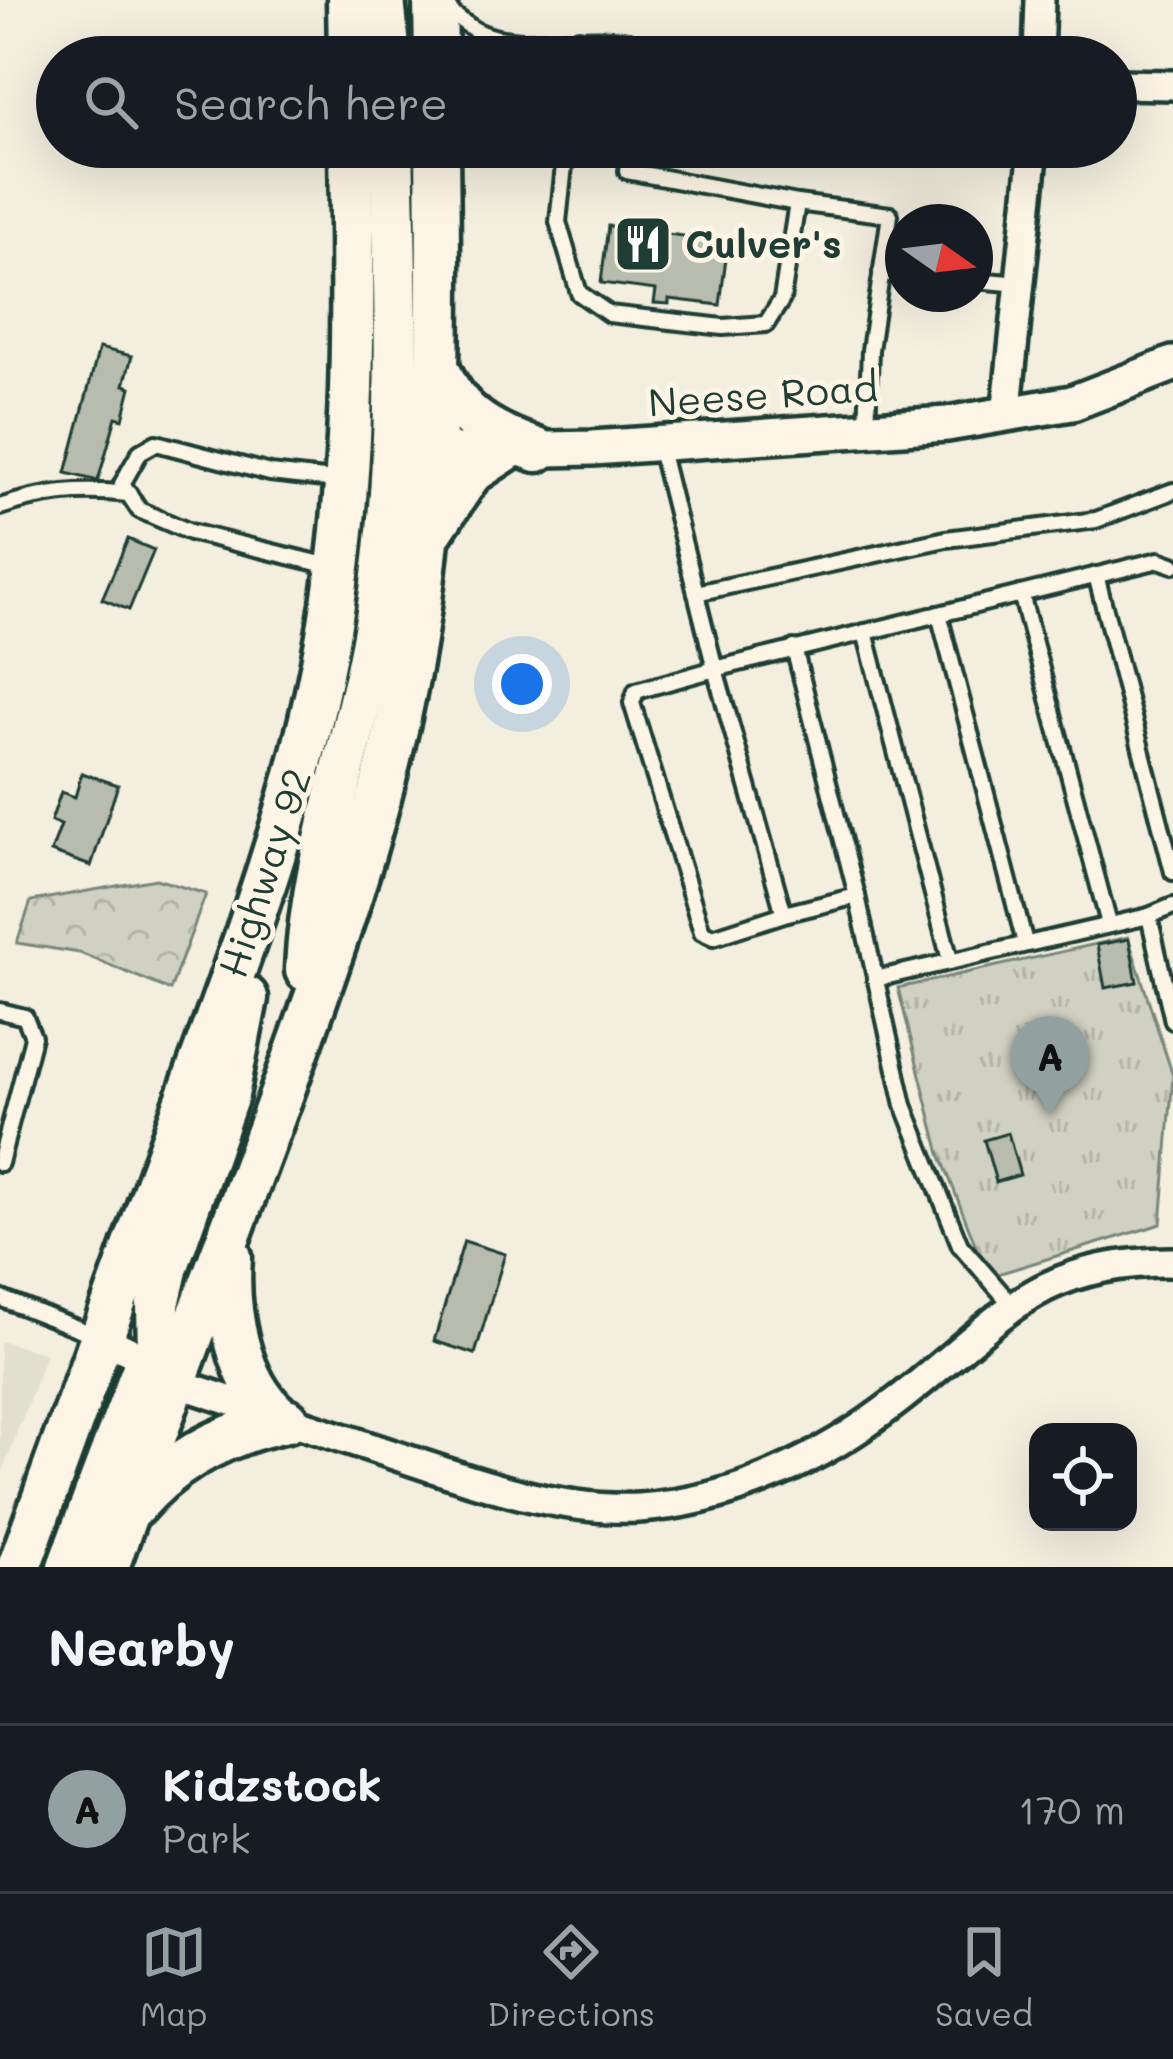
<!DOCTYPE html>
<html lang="en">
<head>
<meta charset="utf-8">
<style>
	body { margin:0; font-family:Mali,sans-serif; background:#20242c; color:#f1f3f6 }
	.controls { position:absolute; right:36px; bottom:36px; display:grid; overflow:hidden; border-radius:24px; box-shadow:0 12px 48px #0002 }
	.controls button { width:108px; height:108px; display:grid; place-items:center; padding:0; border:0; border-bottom:3px solid #363941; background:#171b24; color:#f1f3f6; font:60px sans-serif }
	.compass { position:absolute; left:885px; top:204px; width:108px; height:108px; border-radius:50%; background:#171b24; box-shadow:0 12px 48px #0002; rotate:104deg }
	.you { position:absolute; left:522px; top:684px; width:42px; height:42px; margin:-30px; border:9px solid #fff; border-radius:50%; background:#1a73e8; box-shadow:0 0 0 18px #1a73e833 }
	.badge { display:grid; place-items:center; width:78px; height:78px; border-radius:50%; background:#92a19f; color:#111; font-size:39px; font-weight:700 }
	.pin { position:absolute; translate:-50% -99px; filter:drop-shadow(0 3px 6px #0008) }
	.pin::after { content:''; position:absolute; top:63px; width:42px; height:36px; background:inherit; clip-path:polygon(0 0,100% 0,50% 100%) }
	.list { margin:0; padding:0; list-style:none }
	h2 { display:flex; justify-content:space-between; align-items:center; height:156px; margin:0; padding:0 48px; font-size:51px }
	h2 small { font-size:39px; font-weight:400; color:#9ea1a6 }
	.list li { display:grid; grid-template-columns:78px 1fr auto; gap:36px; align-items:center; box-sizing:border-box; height:168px; padding:0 48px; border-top:3px solid #363941 }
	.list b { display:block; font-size:45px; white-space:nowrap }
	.list p { margin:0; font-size:39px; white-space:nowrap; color:#9ea1a6 }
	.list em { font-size:39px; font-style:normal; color:#9ea1a6 }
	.icon { flex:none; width:66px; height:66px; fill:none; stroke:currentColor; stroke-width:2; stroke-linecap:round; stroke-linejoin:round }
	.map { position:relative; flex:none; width:1173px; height:1567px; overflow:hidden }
	.search { position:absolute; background:#171b24; box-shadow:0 12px 48px #0002; left:36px; right:36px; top:36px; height:132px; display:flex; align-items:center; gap:30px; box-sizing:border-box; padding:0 42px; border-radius:66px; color:#9ea1a6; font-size:45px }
	.sheet { height:324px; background:#171b24 }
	nav { display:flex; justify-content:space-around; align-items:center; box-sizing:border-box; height:168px; border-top:3px solid #363941; background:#171b24; font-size:33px; color:#9ea1a6 }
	nav a { display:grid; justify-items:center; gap:6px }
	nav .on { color:#92a19f }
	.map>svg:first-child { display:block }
	.built { fill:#e1dfd0 }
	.forest { fill:url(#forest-crowns); stroke:#78877b; stroke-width:3 }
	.park { fill:url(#park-tufts); stroke:#78877b; stroke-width:3 }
	.building { fill:#b8bcae; stroke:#1f3d34; stroke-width:3 }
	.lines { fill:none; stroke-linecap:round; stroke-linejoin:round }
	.service-casing { stroke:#1f3d34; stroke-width:22 }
	.minor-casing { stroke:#1f3d34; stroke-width:36 }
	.tertiary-casing { stroke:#1f3d34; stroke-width:42 }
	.primary-casing { stroke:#1f3d34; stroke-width:51 }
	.service { stroke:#fcf5e5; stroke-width:14 }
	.minor { stroke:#fcf5e5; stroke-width:27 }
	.tertiary { stroke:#fcf5e5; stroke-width:33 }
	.primary { stroke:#fcf5e5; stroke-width:42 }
	.labels { text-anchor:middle; stroke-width:10; stroke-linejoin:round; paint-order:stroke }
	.poi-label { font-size:39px; font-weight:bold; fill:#1f3d34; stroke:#fcf5e5; text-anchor:start }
	.street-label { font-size:39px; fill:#1f3d34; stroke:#fcf5e5 }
</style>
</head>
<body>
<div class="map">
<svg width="1173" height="1567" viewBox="0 0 1173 1567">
	<defs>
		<pattern id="forest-crowns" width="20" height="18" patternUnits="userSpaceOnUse" patternTransform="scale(3)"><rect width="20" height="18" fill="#d0d1c2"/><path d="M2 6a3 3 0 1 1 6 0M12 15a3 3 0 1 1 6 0" fill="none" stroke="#b2b4a7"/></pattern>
		<pattern id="park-tufts" width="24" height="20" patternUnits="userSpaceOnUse" patternTransform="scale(3)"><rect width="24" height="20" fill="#d0d1c2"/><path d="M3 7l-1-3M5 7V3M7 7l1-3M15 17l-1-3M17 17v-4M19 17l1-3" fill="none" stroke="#b2b4a7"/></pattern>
	</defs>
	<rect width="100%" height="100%" fill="#f3eede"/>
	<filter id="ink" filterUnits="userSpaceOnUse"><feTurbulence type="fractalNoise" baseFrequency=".00833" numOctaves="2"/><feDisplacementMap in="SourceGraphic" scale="24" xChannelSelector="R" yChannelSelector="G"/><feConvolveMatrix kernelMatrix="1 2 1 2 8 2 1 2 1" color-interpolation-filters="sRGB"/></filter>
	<g filter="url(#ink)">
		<path class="built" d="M0,1341l46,13 -46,124z"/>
		<path class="forest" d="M156,879l50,15 -36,96 -90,-37 -63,-10 14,-42z"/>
		<path class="park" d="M1128,937l45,139 -12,148 -173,53 -48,-123 -42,-166z"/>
		<g class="building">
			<path d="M608,226l120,16 -8,63 -51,-6v5l-15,-1 2,-13 -55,-7z"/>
			<path d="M99,348l33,8 -8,29 7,2 -8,32 -7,-2 -18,64 -32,-8z"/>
			<path d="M128,539l26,11 -25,60 -27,-11z"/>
			<path d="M82,773l36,12 -27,81 -40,-14 10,-27 -10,-4 10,-29 14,5z"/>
			<path d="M1129,939l8,43 -32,6 -8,-43z"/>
			<path d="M1008,1133l12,42 -24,7 -12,-42z"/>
			<path d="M464,1241l41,13 -30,100 -41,-13z"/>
		</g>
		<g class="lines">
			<defs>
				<g id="service">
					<path d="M446,9c10,7 20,16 31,22 42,21 105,1 151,10l11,16"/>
					<path d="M507,57l31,-15"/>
					<path d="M576,57l3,-19"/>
					<path d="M566,147l-8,75 21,71 30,21 114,13 43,-3 16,-25 15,-96"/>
					<path d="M630,147l-3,24 170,32 93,12 -20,135 -3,77"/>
					<path d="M881,273l22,2"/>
					<path d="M975,280l46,4"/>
					<path d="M659,445l56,224 444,-109 14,5"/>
					<path d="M0,507c44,-15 82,-18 129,-13"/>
					<path d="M334,567l-144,-35 -51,-22 -17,-26 18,-32 16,-9 114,30 72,8"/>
					<path d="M1096,575l77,297"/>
					<path d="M696,593l250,-54 150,-19 77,-29"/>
					<path d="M1021,594l88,330"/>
					<path d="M939,614l86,329"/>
					<path d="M865,632l85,328"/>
					<path d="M794,648l63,248 47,209 56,140 51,59"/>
					<path d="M784,914l-71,23 -11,-5 -70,-229 4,-12 79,-22 69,245 73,-18"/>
					<path d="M1149,916l24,105"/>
					<path d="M875,979l274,-63 24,-10"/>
					<path d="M0,1011l25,6 8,20 -33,126"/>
					<path d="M0,1298l97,38"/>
				</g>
				<g id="minor">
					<path d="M1038,57l2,-57"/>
					<path d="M1116,84l57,1"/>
					<path d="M1006,416l28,-269"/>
					<path d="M102,1338l45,22 27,22c69,23 138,46 208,69 81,27 170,61 257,57 94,-6 185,-50 258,-107 102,-78 135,-140 276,-139"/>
				</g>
				<path id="tertiary" d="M412,452l180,-4 355,-24 125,-21 101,-39"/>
				<g id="primary">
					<path d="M349,0l1,57"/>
					<path d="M383,0l6,57"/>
					<path d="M435,0l1,57"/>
					<path d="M439,371c19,46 52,63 98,79"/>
					<path d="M432,530l38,-57 35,-23"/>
					<path d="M307,970c5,-119 53,-240 71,-358 24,-154 18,-310 14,-465"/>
					<path d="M230,1257c-4,53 7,124 49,160"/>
					<path d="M174,1382l-15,-28 -1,-50 9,-38 60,-171 19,-97"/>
					<path d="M135,1505c40,-47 93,-73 152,-85"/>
					<path d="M19,1567c53,-145 104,-291 157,-436 56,-154 116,-306 147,-468 33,-171 31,-343 28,-516"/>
					<path d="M69,1567l78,-207"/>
					<path d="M107,1567c54,-151 111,-301 167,-452 54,-148 107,-296 136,-452 31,-171 29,-343 27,-516"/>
				</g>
			</defs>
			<use href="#service" class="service-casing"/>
			<use href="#minor" class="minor-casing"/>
			<use href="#tertiary" class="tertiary-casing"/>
			<use href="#primary" class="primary-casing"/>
			<use href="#service" class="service"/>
			<use href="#minor" class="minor"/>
			<use href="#tertiary" class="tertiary"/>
			<use href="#primary" class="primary"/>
		</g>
	</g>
	<defs>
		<symbol id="restaurant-square" viewBox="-11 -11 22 22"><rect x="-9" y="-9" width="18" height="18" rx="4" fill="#1f3d34" stroke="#fcf5e5"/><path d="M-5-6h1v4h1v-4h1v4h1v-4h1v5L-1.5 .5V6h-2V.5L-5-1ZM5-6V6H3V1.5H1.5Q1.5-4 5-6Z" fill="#fff"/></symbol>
	</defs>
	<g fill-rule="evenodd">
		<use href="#restaurant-square" x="610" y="211" width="66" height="66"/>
	</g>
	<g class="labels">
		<g class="poi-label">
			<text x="685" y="258">Culver's</text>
		</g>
		<g class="street-label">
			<text transform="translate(763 395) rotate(-4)" y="14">Neese Road</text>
			<text transform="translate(265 873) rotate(-72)" y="14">Highway 92</text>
		</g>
	</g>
</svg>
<div class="controls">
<button><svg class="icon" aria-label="locate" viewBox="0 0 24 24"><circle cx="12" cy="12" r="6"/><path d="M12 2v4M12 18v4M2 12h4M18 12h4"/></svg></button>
</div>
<svg class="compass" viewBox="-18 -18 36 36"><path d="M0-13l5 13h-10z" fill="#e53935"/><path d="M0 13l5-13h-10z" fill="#9ea1a6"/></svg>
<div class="you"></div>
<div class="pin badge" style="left:1050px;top:1115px">A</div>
<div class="search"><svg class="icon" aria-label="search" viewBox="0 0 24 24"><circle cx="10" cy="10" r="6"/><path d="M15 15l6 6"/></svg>Search here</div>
</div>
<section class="sheet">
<h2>Nearby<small></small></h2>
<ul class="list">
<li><span class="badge">A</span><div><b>Kidzstock</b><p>Park</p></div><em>170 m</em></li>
</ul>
</section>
<nav>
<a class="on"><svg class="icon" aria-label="map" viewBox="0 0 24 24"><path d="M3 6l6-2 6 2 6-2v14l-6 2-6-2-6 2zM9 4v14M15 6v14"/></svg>Map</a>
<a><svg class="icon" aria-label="directions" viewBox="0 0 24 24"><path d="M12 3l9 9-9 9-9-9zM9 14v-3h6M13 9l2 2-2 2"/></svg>Directions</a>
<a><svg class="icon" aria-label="saved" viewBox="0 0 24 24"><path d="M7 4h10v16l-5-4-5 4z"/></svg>Saved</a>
</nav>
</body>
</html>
